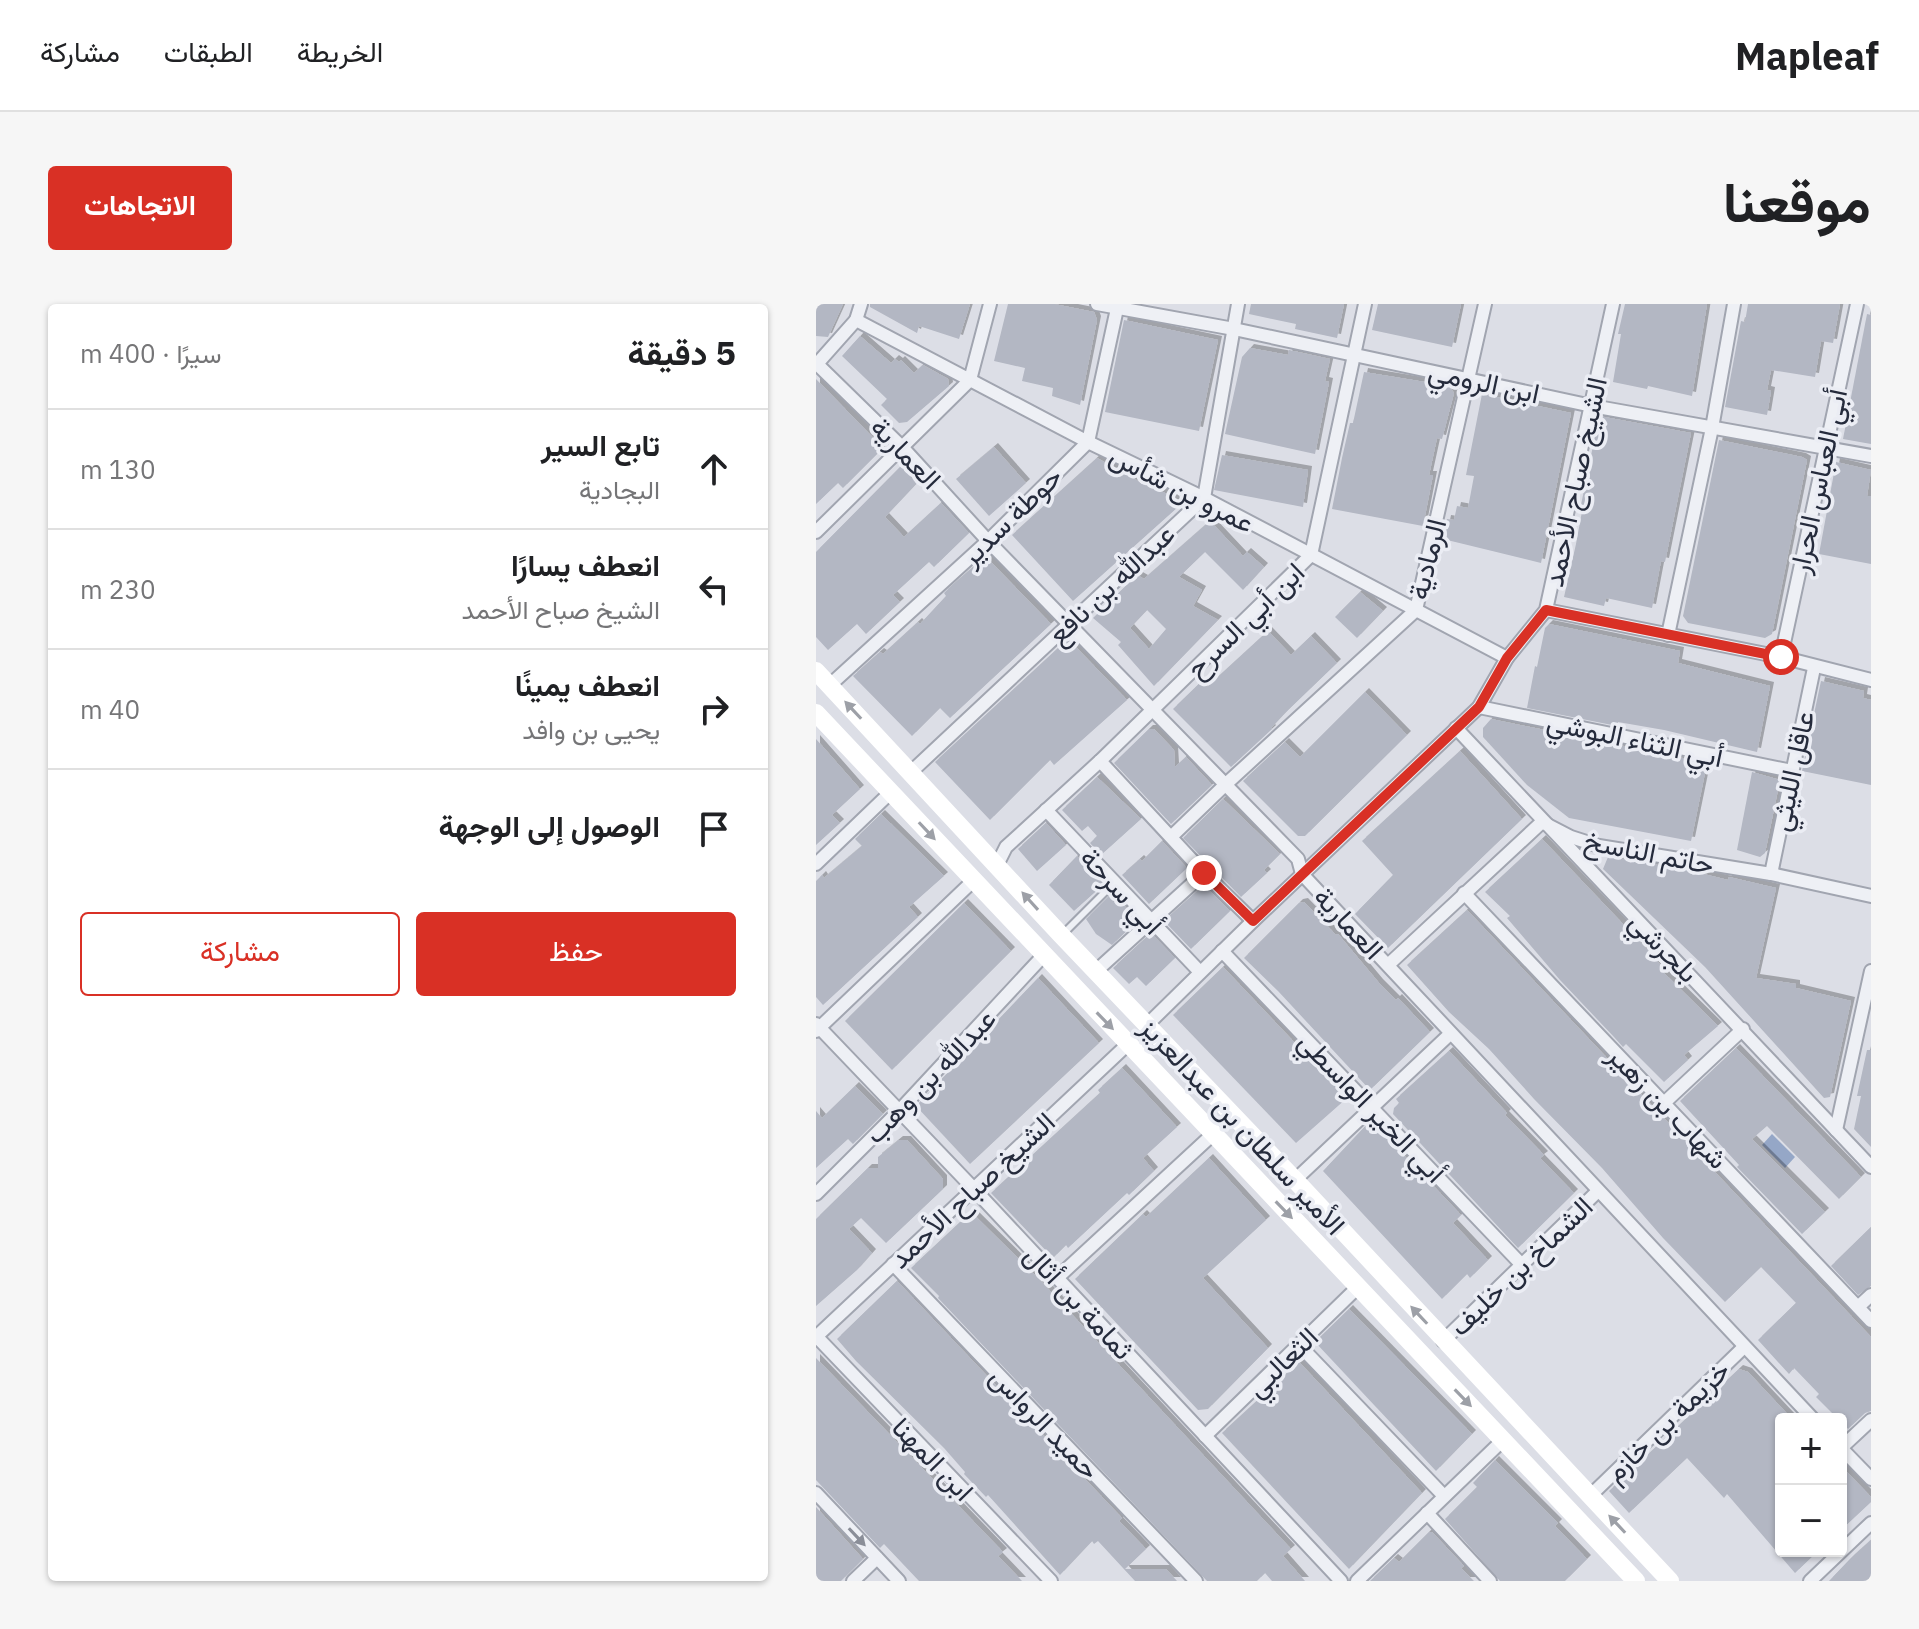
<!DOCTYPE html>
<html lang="ar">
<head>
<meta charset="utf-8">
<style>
	body { margin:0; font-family:"IBM Plex Sans",Vazirmatn,sans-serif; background:#f6f6f6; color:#202124; direction:rtl }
	.controls { position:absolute; right:24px; bottom:24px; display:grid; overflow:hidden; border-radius:8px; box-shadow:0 2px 6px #0004 }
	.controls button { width:72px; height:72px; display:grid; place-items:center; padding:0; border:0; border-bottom:2px solid #e0e0e0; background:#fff; color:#202124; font:40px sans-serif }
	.stop { position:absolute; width:24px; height:24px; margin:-18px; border:6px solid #d93025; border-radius:50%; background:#fff }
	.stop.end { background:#d93025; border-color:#fff; box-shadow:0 2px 8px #0008 }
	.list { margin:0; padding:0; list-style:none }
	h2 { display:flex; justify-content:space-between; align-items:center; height:104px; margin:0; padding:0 32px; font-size:34px }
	h2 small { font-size:26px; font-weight:400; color:#757577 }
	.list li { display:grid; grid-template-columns:52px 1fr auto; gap:24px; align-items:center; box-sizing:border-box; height:120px; padding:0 32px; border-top:2px solid #e0e0e0 }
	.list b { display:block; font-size:30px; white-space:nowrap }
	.list p { margin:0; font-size:26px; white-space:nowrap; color:#757577 }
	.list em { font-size:26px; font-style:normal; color:#757577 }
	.actions { display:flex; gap:16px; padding:24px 32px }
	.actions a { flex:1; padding:18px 0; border:2px solid #d93025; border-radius:8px; text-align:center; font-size:28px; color:#d93025 }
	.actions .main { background:#d93025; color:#fff }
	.icon { flex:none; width:44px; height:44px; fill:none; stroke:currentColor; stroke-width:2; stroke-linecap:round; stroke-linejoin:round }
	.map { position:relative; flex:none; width:1055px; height:1277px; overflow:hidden; direction:ltr; border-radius:8px }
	header { display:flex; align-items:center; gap:48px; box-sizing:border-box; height:112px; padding:0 40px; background:#fff; border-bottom:2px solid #e0e0e0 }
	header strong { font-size:38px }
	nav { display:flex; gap:44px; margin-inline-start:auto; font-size:28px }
	.intro { display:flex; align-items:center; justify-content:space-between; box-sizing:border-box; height:192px; padding:0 48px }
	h1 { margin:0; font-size:56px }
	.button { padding:20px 36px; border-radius:8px; background:#d93025; color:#fff; font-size:28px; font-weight:700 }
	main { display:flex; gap:48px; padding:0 48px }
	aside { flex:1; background:#fff; border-radius:8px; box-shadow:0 2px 6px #0004 }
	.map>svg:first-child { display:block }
	.water { fill:#95a7c7 }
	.building { fill:#b3b7c3; fill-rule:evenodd; filter:url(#shadow) }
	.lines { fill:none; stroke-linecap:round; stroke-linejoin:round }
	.lane-casing { stroke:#a1a5b0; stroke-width:10 }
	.street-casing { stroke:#a1a5b0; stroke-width:16 }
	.lane { stroke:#eef0f5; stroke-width:6 }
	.street { stroke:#eef0f5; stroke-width:12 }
	.secondary { stroke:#fff; stroke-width:18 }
	.oneway { fill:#9da0a7 }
	.oneway2 { fill:#8a8e98 }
	.route { stroke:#d93025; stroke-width:10 }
	.labels { text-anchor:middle; stroke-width:7; stroke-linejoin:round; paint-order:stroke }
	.street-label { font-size:28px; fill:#252b3c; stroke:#ebedf4 }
</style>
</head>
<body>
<header>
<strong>Mapleaf</strong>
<nav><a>الخريطة</a><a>الطبقات</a><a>مشاركة</a></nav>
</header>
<div class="intro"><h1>موقعنا</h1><a class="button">الاتجاهات</a></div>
<main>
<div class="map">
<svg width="1055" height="1277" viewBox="0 0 1055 1277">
	<defs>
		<filter id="shadow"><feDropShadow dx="4" dy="-4" stdDeviation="0" flood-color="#0004"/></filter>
	</defs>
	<rect width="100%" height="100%" fill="#dcdee6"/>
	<path class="water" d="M956,830l23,23 -10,11 -23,-23z"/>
	<g class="building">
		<path d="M0,0h27l-15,33 -12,-1z"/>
		<path d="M54,0h100l-11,35 -40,-13 -2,7 -47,-26z"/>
		<path d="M192,0h46l40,8 3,8 -17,85 -28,-9 1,-8 -31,-7 3,-13 -31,-7z"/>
		<path d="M435,0h93l-7,34 -42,-9 1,-5 -47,-10z"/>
		<path d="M562,0h83l-9,43 -80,-17z"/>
		<path d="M809,0h82l-15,92 -44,-10 -1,3 -34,-7 8,-48h-3z"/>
		<path d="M932,0h92l-7,39 -12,-2 -6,36 -44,-7 -4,20 4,1 -4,24 -42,-8 16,-86 4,1z"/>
		<path d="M1051,10l4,1v129l-28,-5z"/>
		<path d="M308,16l94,20 -19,91 -94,-19z"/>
		<path d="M44,32l31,27 4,-4 4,3 2,-2 13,13 9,-8 25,14 1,7 -42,36 -8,1 -18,-18 6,-6 -45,-43z"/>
		<path d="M434,44l38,7 1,-5 41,9 -5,22 4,1 -14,72 -90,-20 17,-77z"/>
		<path d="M548,68l85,14 5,7 -12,46 -5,-1 -8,37h4l-10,51 -91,-17 10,-51 8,-35h3z"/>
		<path d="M0,75l67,69 -40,40 -5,-5 -22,21z"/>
		<path d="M666,90l89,19 -30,150 -98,-24 4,-20 7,1 3,-14 11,2 6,-32 -8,-1z"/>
		<path d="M783,112l92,17 -26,129 -4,-1 -9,47 -46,-10 -2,8 -40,-9 12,-53 7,-38 -2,-1z"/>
		<path d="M903,136l83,17 5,3 -35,174 -7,4 -77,-15 -5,-7z"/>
		<path d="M178,143l32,36 -37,33 -33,-37z"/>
		<path d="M406,151l86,15 -5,37 -89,-17z"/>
		<path d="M281,154l41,23 36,16 4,10 -105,94 -61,-66z"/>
		<path d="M1020,158l35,8 -4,26h4v68l-52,-10z"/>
		<path d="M86,161l16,17 -33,35 19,20 37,-34 28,30 -35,34 -5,-5 -36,33 7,7 -34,32 -9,-10 -29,26 -12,-13v-85z"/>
		<path d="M394,217l33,35 4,-4 17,15 -21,23 -38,-38 -26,25 23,13 -9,16 25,14 -64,66 -36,-41 3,-3 -28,-24 44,-43 7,4zM331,306l19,19 -17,20 -19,-21z"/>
		<path d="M171,254l64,66 -101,94 -10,-10 -28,28 -59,-60 27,-24 3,2 35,-32 2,2 26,-28 -2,-3 5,-5 30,-26z"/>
		<path d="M544,288l23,19 -26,27 -22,-21z"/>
		<path d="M733,320l131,27 -2,12 92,23 -13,66 -93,-22 -46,-8 -1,4 -90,-18 8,-42 2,1 8,-39z"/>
		<path d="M452,327l23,24 20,-19 26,27 -52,50 -14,15 1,1 -41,38 -58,-58 29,-28 5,6z"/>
		<path d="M252,335l59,61 -73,65 -4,-5 -60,60 -55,-58z"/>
		<path d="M1005,377l43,10 -1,7 8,2v85l-69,-14z"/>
		<path d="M549,388l42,43 -102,101h-7l-55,-55 42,-39 15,15z"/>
		<path d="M675,415l216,44 -16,78 -122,-23 -42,-33 -44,-48v-9z"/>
		<path d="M333,425h5l20,21 1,17 11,-10 26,28 -41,39 -57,-61z"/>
		<path d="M0,435l44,50 -28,26 8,8 -24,22z"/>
		<path d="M644,447l62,68 -134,129 -33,-34 38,-39 -31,-34z"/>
		<path d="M936,468l28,8 -15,73 -5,4 -23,-7z"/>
		<path d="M281,473l44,42 -40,36 -11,-12 7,-7 -9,-10 -6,5 -20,-21z"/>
		<path d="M407,495l57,55 -16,16 3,3 -26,24 -58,-59z"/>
		<path d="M65,510l63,62 -35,31 9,10 -95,88 -7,-8v-116l6,-6 2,3 38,-32 -7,-7z"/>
		<path d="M230,519l20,22 -29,26 -19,-22z"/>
		<path d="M726,535l100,105 23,26 -2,2 55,54 -34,29 4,5 -24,22 -38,-38 -3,3 -9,-10 -54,-57 -53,-62 3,-2 -25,-24z"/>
		<path d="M346,537l25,27 -38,36 -27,-29 18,-16 2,2z"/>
		<path d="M261,552l27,28 -30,27 -25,-26z"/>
		<path d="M792,553l75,12 45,11 1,-3 47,11 -20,90 40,6v4l55,13 -21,96 -6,1 -119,-131 -102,-98z"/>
		<path d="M388,581l26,26 -39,38 -27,-28z"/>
		<path d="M296,589l26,27 -26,25 -16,-11 -10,-15z"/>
		<path d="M488,598l32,33 2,-1 41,49 17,17 2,-2 32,34 -60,58 -92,-99 -34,-33 55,-55z"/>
		<path d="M148,599l47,48 -119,119 -47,-49z"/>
		<path d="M651,606l404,427v74l-6,2 -17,16 -7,-10h-3l-22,-22 3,-3 -25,-26 -5,6 -31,-34 38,-37 -35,-36 -36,35 -62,-64 -61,-70 -68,-69 -45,-50 -40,-37 -42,-47z"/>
		<path d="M335,629l24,25 -29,28 -9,-9 -8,7 -16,-16z"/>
		<path d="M407,663l124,131 -51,45 -123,-128z"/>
		<path d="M222,674l61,65 -129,121 -54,-58z"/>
		<path d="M920,744l125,129 -22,22 -72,-73 -15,13 73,73 -23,22 -65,-67 2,-2 -59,-64z"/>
		<path d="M1051,746h4v97l-17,-18 7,-33h-4z"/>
		<path d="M633,747l58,62 -2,2 39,40 -4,3 34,35 -56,55 -125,-134 1,-6 5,-5 -3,-4z"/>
		<path d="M306,764l55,59 -34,31 11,13 -25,24 -2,-2 -59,55 -2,-3 -13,13 -62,-65 109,-100 -2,-3z"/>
		<path d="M39,782l28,28 -30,30 -5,-5 -32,29v-57l6,7z"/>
		<path d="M555,816l90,95 -8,8 35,37 -18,18 -3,-4 -25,25 -119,-128z"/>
		<path d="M83,836h8l36,39v10l-57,54 -25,-25 -12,11 23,24 -15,17 -41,36v-87l52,-51h10v-11z"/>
		<path d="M393,854l57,62 -63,58 65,70 -60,61 -10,1 -123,-131 68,-65 3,3z"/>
		<path d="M155,908l66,65 254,272 -8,7 22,25h-33l-7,-8 -8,8h-50l-269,-283 1,-2 -28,-28z"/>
		<path d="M1055,923v59l-13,9 -27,-29z"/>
		<path d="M81,977l225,237 -3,3 27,28 -21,20h41l11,12h-42l-37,-40 -4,3 -2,-3 -32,34 -72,-80 -2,2 -22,-23 1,-2 -21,-24 -88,-87 -19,-22z"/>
		<path d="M533,1005l123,125 -36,37 -121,-129z"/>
		<path d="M0,1054l187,194 -5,4 24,25h-103l-35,-37 -4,4 -64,-68z"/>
		<path d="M483,1058l123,131 -73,76 -127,-136z"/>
		<path d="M923,1065l9,3 44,47h-11v132h37l-23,22 -68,-79 -3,4 -37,-40 -58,55 -20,-22z"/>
		<path d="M679,1156l63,63 -3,3 32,33 -22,22h-65l-55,-62 32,-32 -4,-4z"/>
		<path d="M1025,1162l30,31v5l-30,28z"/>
		<path d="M0,1203l47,52 -22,22h-25z"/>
		<path d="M613,1228h3l32,34 -3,2 13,13h-104l24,-23 5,4z"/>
		<path d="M1055,1236v41h-42l22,-23z"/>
	</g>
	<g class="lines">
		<defs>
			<path id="lane" d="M248,629l50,-50"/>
			<g id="street">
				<path d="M281,0l137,25 358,77 279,50"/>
				<path d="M40,16l232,122 116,56 303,160"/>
				<path d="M0,59l87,85 85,93 310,318 4,15 511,545"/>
				<path d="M0,61l40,-45 5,-16"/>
				<path d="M0,228l154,-152 20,-76"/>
				<path d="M730,306l235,47 90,23"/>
				<path d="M852,331l44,-207 22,-124"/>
				<path d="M965,353l76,-353"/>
				<path d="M14,381l158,-144 100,-99 30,-138"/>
				<path d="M663,403l313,64"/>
				<path d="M640,424l415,439"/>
				<path d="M284,457l104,112 49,48"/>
				<path d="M95,468l293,-274 34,-194"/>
				<path d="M230,506l154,162"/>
				<path d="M356,532l54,-52 190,-174 69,-306"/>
				<path d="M0,560l75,-72"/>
				<path d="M181,561l9,-18 94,-86 211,-206 54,-251"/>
				<path d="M955,570l43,-206"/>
				<path d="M648,589l407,428"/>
				<path d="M406,647l299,313"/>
				<path d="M572,661l154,-143 29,15 28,9 172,28 100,22"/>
				<path d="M280,667l108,-98"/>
				<path d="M0,720l158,165 367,392"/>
				<path d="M331,721l106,-104 226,-214 28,-49 39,-48 67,-306"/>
				<path d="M0,727l157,-150"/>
				<path d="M848,799l79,-74"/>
				<path d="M1020,826l35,-159"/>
				<path d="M479,876l155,-146"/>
				<path d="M0,890l83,-83 144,-155"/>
				<path d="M77,960l303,317"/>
				<path d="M241,974l155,-143"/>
				<path d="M1042,1003l13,-12"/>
				<path d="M0,1032l235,245"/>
				<path d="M0,1033l312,-293"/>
				<path d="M627,1037l155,-150"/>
				<path d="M484,1042l144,150"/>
				<path d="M389,1132l153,-149"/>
				<path d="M1025,1144l30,31"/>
				<path d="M1025,1144l30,-28"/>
				<path d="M0,1189l83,88"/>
				<path d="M774,1192l154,-149"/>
				<path d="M611,1209l63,68"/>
				<path d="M37,1277l24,-23"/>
				<path d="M541,1277l146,-141"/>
				<path d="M994,1277l61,-58"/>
			</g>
		</defs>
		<use href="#lane" class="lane-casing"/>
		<use href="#street" class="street-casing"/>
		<use href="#lane" class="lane"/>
		<use href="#street" class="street"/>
		<g class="secondary">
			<path d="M0,367l245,264 234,245 375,401"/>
			<path d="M0,409l820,868"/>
		</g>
	</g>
	<defs><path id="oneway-solid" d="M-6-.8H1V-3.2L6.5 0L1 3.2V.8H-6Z" transform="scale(2)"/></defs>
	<g class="oneway">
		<use href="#oneway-solid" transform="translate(37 406) rotate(-133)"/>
		<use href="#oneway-solid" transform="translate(111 527) rotate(47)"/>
		<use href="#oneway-solid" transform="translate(214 597) rotate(-132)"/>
		<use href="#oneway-solid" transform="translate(289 717) rotate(46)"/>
		<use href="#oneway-solid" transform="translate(468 906) rotate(46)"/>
		<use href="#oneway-solid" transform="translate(603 1011) rotate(-133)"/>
		<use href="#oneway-solid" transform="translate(647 1094) rotate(46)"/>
		<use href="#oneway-solid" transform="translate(801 1220) rotate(-133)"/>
	</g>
	<use class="oneway2" href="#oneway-solid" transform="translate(41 1233) rotate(47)"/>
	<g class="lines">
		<path class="route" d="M388,569l49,48 226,-214 28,-49 39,-48 235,47"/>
	</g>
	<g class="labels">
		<g class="street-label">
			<text transform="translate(668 78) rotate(12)" y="10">ابن الرومي</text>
			<text transform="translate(90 149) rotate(46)" y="10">العمارية</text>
			<text transform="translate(1002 177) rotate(-78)" y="10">أبي العباس الحرار</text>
			<text transform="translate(759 178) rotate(-78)" y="10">الشيخ صباح الأحمد</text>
			<text transform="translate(366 185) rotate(27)" y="10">عمرو بن شأس</text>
			<text transform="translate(195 212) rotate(-44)" y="10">حوطة سدير</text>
			<text transform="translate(611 255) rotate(-76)" y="10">الرمادية</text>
			<text transform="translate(295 280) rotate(-43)" y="10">عبدالله بن نافع</text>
			<text transform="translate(429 316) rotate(-44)" y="10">ابن أبي السرح</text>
			<text transform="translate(819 435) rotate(12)" y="10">أبي الثناء البوشي</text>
			<text transform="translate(976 467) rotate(-78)" y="10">عاقل الليثي</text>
			<text transform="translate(833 548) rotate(11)" y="10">حاتم الناسخ</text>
			<text transform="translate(306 587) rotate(47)" y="10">أبي سرحة</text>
			<text transform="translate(533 619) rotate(47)" y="10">العمارية</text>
			<text transform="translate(848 643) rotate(46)" y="10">بلجرشي</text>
			<text transform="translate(114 772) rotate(-46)" y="10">عبدالله بن وهب</text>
			<text transform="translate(556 803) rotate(46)" y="10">أبي الخير الواسطي</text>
			<text transform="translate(852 803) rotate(46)" y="10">شهاب بن زهير</text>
			<text transform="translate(427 822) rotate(47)" y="10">الأمير سلطان بن عبدالعزيز</text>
			<text transform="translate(156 886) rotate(-43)" y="10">الشيخ صباح الأحمد</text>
			<text transform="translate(705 962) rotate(-44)" y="10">الشماخ بن خليف</text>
			<text transform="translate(263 998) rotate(47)" y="10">ثمامة بن أثال</text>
			<text transform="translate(466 1058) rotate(-44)" y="10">الثعالبي</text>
			<text transform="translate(851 1117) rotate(-44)" y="10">خزيمة بن خازم</text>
			<text transform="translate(229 1119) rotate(46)" y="10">حميد الرواس</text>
			<text transform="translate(117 1155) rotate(46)" y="10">ابن المهنا</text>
		</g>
	</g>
</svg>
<div class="controls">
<button>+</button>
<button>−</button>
</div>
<div class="stop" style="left:965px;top:353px"></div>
<div class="stop end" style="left:388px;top:569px"></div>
</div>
<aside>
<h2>5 دقيقة<small>سيرًا · 400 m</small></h2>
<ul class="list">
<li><svg class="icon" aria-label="ahead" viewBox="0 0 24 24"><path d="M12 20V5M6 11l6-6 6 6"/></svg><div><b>تابع السير</b><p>البجادية</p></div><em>130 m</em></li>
<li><svg class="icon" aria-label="left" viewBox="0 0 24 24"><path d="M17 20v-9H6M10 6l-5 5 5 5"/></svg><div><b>انعطف يسارًا</b><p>الشيخ صباح الأحمد</p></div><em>230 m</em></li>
<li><svg class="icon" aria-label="right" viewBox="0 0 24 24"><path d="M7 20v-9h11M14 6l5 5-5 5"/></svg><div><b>انعطف يمينًا</b><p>يحيى بن وافد</p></div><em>40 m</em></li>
<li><svg class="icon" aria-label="arrive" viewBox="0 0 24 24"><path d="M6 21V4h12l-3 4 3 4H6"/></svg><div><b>الوصول إلى الوجهة</b></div></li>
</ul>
<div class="actions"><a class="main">حفظ</a><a>مشاركة</a></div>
</aside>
</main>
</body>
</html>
